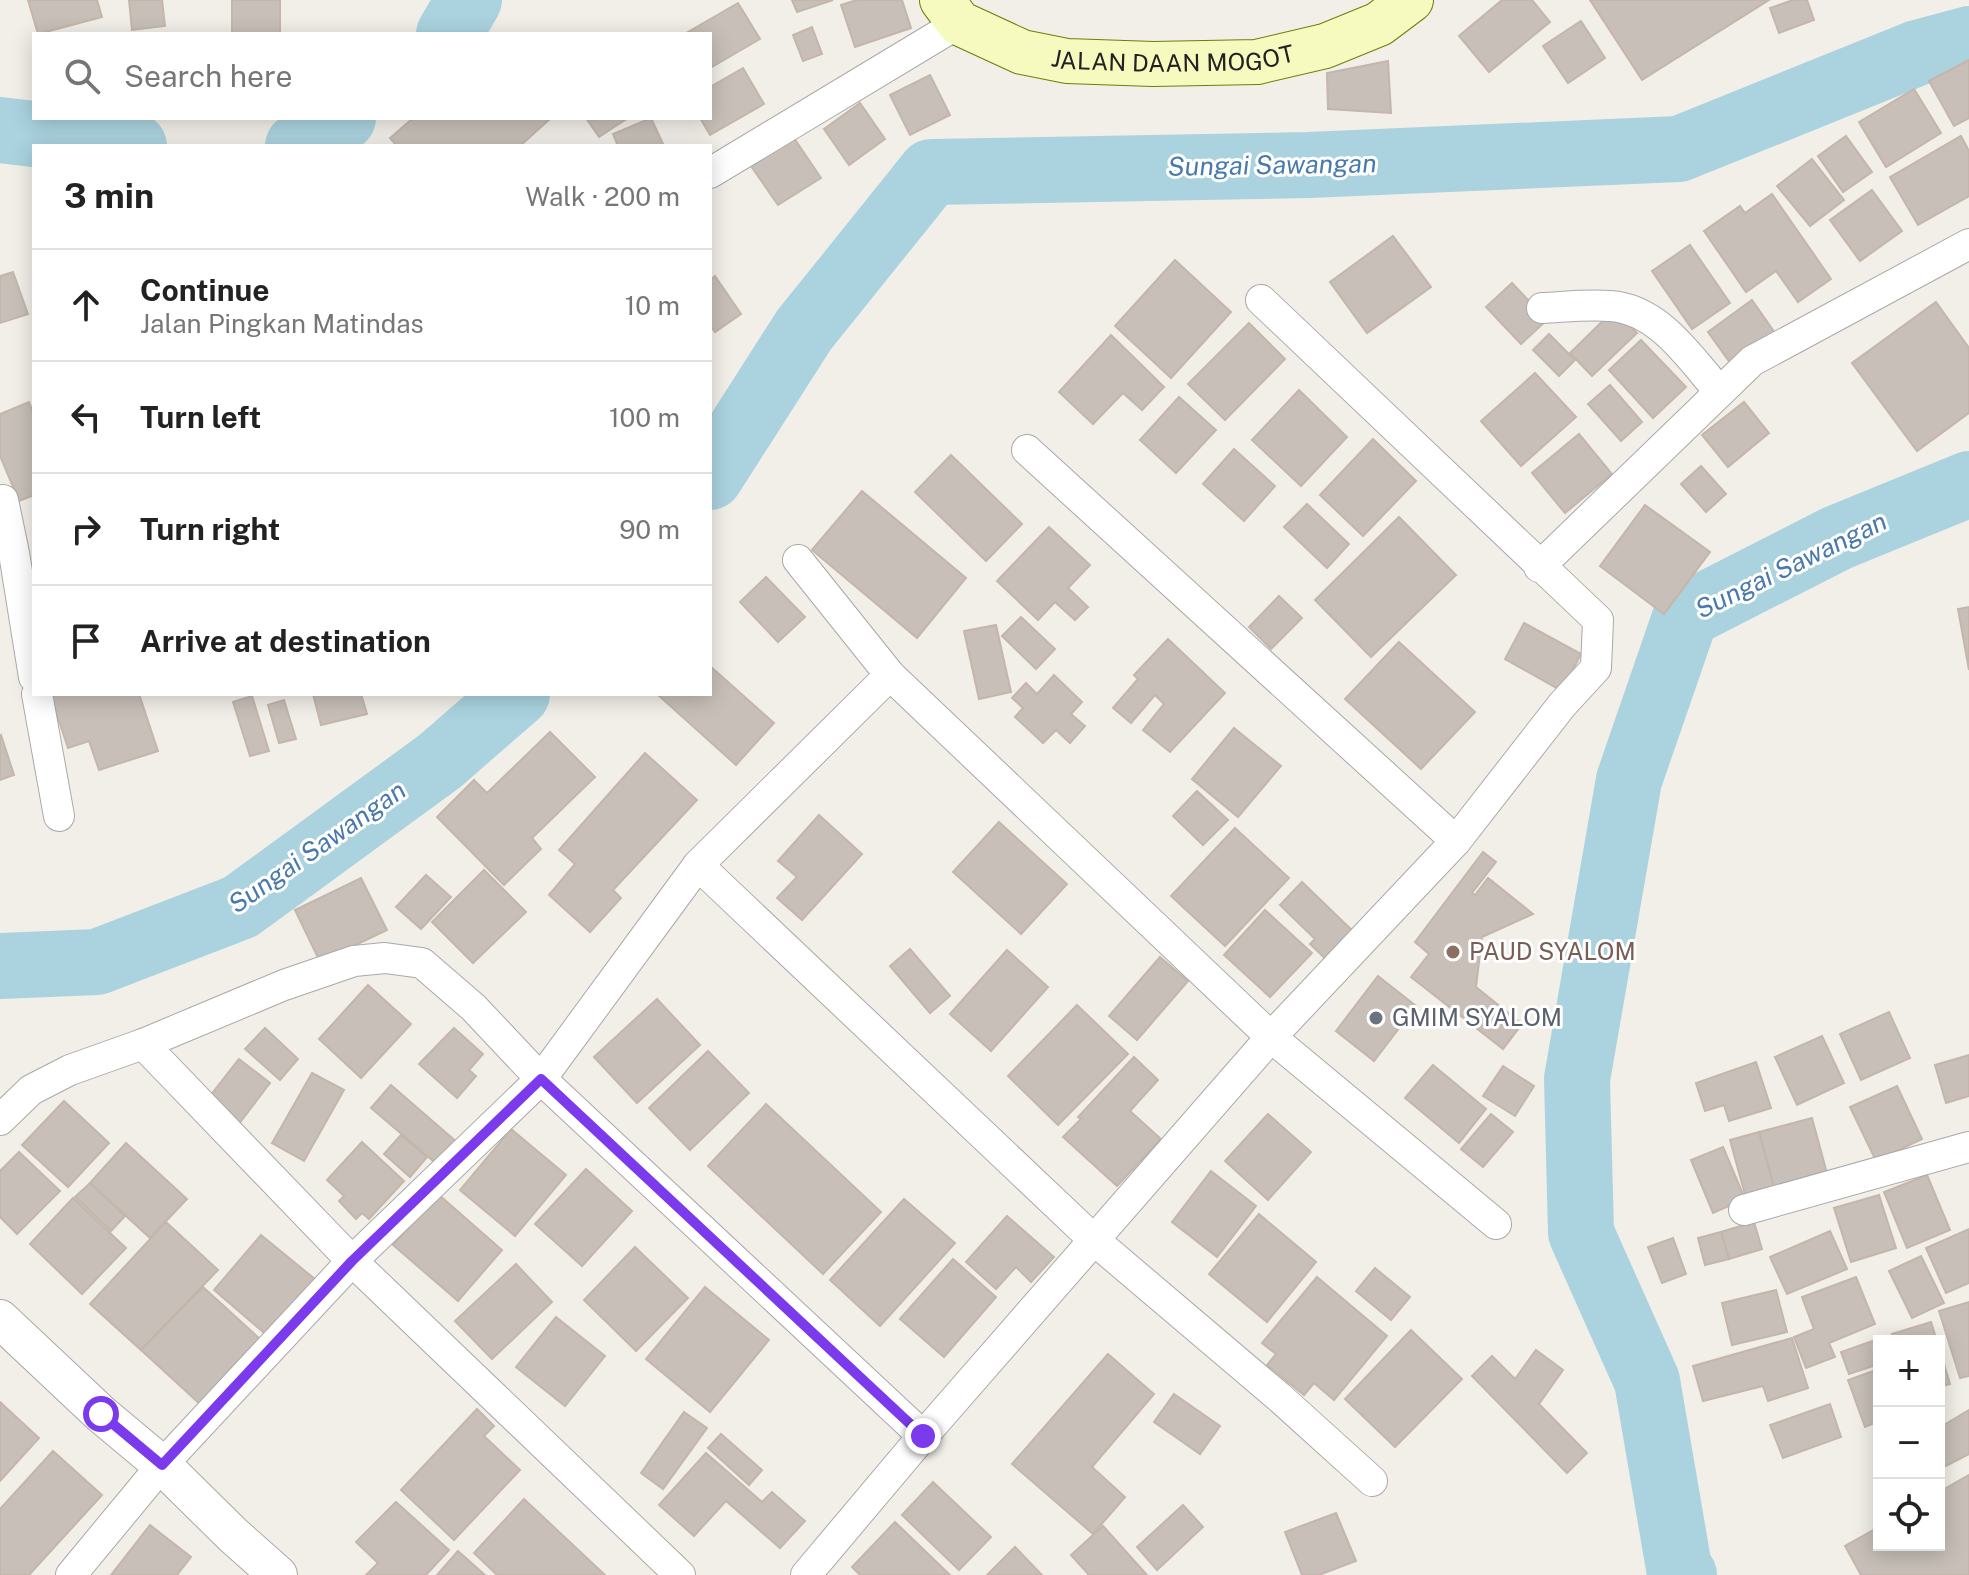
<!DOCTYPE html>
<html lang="en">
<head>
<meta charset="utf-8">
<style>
	body { margin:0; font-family:"Public Sans",sans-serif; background:#f2f2f2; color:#222 }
	.controls { position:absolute; right:24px; bottom:24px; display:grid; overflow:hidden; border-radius:0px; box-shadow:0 4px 20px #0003 }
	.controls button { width:72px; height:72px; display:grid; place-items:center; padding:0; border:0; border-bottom:2px solid #e0e0e0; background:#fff; color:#222; font:40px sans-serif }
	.stop { position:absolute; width:24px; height:24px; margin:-18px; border:6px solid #7c3aed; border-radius:50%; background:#fff }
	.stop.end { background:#7c3aed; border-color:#fff; box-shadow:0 2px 8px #0008 }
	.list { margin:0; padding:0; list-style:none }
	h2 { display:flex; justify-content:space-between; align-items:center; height:104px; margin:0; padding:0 32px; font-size:34px }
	h2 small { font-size:26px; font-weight:400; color:#767676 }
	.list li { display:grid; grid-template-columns:52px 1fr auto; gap:24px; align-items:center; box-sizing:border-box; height:112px; padding:0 32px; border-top:2px solid #e0e0e0 }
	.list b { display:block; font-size:30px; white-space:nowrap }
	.list p { margin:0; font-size:26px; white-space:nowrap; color:#767676 }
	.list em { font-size:26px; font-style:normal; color:#767676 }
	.icon { flex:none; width:44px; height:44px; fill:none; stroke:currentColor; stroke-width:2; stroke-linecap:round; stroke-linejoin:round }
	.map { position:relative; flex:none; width:1969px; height:1575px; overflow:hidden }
	.search { position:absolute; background:#fff; box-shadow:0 4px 20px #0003; left:32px; top:32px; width:680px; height:88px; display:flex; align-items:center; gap:20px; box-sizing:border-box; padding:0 28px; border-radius:0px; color:#767676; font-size:30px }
	.panel { position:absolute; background:#fff; box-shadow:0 4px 20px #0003; left:32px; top:144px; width:680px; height:552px; border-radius:0px }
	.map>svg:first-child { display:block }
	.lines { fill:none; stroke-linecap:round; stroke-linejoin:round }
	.river { stroke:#aad3df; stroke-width:66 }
	.building { fill:#c7bfb8; stroke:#c4b6ab; stroke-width:2 }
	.minor-casing { stroke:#a9a9a9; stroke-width:32 }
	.tertiary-casing { stroke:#a9a9a9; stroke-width:40 }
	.secondary-casing { stroke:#707d05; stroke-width:46 }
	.minor { stroke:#fff; stroke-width:30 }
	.tertiary { stroke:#fff; stroke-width:38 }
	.secondary { stroke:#f7fabf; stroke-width:44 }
	.route { stroke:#7c3aed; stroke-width:10 }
	.education-dot { fill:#8d6e63; stroke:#fff; stroke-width:3 }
	.worship-dot { fill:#6b7280; stroke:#fff; stroke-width:3 }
	.labels { text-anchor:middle; stroke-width:6; stroke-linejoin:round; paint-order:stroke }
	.street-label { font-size:24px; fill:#222; stroke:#fff }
	.education-label { font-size:24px; fill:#785e54; stroke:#fff; text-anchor:start }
	.worship-label { font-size:24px; fill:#5b616d; stroke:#fff; text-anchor:start }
	.water-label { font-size:26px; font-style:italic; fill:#4a7aab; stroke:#fff }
</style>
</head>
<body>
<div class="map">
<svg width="1969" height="1575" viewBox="0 0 1969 1575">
	<rect width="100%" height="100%" fill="#f2efe9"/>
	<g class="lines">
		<g class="river">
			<path d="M449,34l20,-34"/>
			<path d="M0,130l134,16"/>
			<path d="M298,146l45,-28"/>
			<path d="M710,477l94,-147 127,-158 378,-7 370,-16 238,-96 52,-14"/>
			<path d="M0,966l97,-4 143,-55 200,-146 77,-67"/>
			<path d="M1684,1575l-5,-7 -32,-187 -66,-148 -4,-154 52,-299 57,-165 151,-77 132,-54"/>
		</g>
	</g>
	<g class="building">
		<path d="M28,0h69l5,17 -64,17z"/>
		<path d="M129,0h33l3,26 -33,4z"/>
		<rect x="232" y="0" width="48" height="34"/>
		<path d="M792,0h41l-36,12z"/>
		<path d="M857,0h45l9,28 -56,19 -14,-42z"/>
		<path d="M1502,0h30l18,22 -61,50 -30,-36z"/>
		<path d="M1590,0h179l-127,80z"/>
		<path d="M1793,0h14l7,20 -35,13 -9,-25z"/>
		<path d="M738,3l22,36 -50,29v-34l-22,-2z"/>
		<path d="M1581,21l24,37 -37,25 -25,-37z"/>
		<path d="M812,27l10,27 -19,7 -10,-26z"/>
		<path d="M1969,60v58l-15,8 -25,-45z"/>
		<path d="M1388,61l3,52 -63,-4 -1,-36z"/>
		<path d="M743,68l21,36 -54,31 -10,-17h10v-31z"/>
		<path d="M930,75l20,40 -40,20 -20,-40z"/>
		<path d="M1914,89l27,44 -55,34 -27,-45z"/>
		<path d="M860,103l25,36 -36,26 -25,-36z"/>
		<path d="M413,118h138l-31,28h-123l-7,-8z"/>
		<path d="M586,118h42l-29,19z"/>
		<path d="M651,118l13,28h-46l-5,-12z"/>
		<path d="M1846,136l26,36 -29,20 -25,-36z"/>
		<path d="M1961,136l8,15v45l-51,29 -28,-48z"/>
		<path d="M794,138l27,40 -43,27 -27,-39z"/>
		<path d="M1812,159l32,41 -34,26 -33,-40z"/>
		<path d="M1872,190l30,41 -42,30 -30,-41z"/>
		<path d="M1772,194l59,85 -33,23 -22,-31 -30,21 -42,-61 36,-25 5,7z"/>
		<path d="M1393,236l38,51 -64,46 -37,-51z"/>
		<path d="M1690,245l40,58 -38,26 -40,-58z"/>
		<path d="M1175,260l56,52 -60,66 -56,-52z"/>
		<path d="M13,272l15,42 -28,9v-47z"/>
		<path d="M715,276l26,38 -26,18 -5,-7v-45z"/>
		<path d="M1512,283l35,37 -26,24 -35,-37z"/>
		<path d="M1752,300l28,40 -44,31 -28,-39z"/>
		<path d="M1936,302l33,46v65l-52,38 -65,-88z"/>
		<path d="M1614,310l23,23 -45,43 -22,-23z"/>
		<path d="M1249,323l36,36 -60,61 -37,-36z"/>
		<path d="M1549,334l26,26 -16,16 -26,-26z"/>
		<path d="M1111,335l53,52 -22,23 -19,-17 -30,31 -34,-32z"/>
		<path d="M1641,340l45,47 -33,31 -44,-48z"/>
		<path d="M1535,373l41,44 -55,49 -40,-45z"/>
		<path d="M1610,385l32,37 -21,19 -33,-37z"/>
		<path d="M1299,390l48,47 -46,49 -49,-46z"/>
		<path d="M1179,397l37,33 -40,43 -36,-33z"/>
		<path d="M29,402l5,13v80l-15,6 -19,-45v-42z"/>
		<path d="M1744,402l25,31 -41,34 -26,-32z"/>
		<path d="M1579,434l33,40 -47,39 -33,-40z"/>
		<path d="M1373,439l43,42 -53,55 -43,-41z"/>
		<path d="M1234,449l41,37 -31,35 -41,-37z"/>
		<path d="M951,455l71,69 -36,37 -71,-69z"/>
		<path d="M1701,466l25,28 -20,18 -25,-28z"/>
		<path d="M862,491l104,87 -49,60 -105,-88z"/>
		<path d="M1307,504l42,40 -22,24 -43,-41z"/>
		<path d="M1645,505l65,47 -46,62 -64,-48z"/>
		<path d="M1399,517l57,58 -85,82 -56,-57z"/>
		<path d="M1049,527l41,38 -22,23 20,19 -13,13 -20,-18 -17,18 -41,-39z"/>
		<path d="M766,577l39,40 -27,25 -38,-40z"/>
		<path d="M1279,596l23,22 -31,31 -22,-22z"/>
		<path d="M1969,607v63l-11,-61z"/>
		<path d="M1021,617l34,32 -19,20 -34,-33z"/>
		<path d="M1524,623l57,31 -19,37 -57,-32z"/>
		<path d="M996,625l15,67 -32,7 -15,-68z"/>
		<path d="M1168,639l57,54 -55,59 -27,-22 21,-26 -9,-9 -24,28 -18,-15 25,-29 -4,-4z"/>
		<path d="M1399,642l76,70 -54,57 -76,-70z"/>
		<path d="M710,666l64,57 -38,42 -79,-71h53z"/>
		<path d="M1054,675l28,27 -11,12 14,12 -15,17 -14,-13 -13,13 -28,-26 8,-9 -11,-10 14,-15 11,11z"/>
		<path d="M50,694h89l19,57 -59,19 -10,-29 -21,7z"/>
		<path d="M313,694h48l6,20 -46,11z"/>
		<path d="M252,696l17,55 -19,5 -17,-54z"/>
		<path d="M284,700l12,39 -17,4 -11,-38z"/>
		<path d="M1234,728l47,38 -43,51 -46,-38z"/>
		<path d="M550,732l45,45 -63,61 9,11 -37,36 -67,-68 37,-37 13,13z"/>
		<path d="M1,735l13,40 -14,5v-44z"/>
		<path d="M645,753l52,47 -84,90 8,8 -31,34 -41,-37 26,-31 -16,-14z"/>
		<path d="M1197,791l31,29 -25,25 -30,-29z"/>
		<path d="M819,815l43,39 -60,66 -25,-22 20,-21 -19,-16z"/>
		<path d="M999,822l68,62 -46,50 -68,-62z"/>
		<path d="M1235,828l54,50 -64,68 -54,-50z"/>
		<path d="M1483,852l13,10 -24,31 3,2 13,-17 45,36 -51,23 -6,50 46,37 -19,25 -92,-72 18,-23 -14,-12z"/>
		<path d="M484,870l42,42 -53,51 -41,-41z"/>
		<path d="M426,875l25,22 -30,32 -25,-22z"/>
		<path d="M361,878l26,52 -67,32 -25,-52z"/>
		<path d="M1302,882l55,53 -27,28 -20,-19 5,-5 -35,-34z"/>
		<path d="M1265,910l47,43 -42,44 -46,-42z"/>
		<path d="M910,949l40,47 -20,17 -40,-47z"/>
		<path d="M1007,950l41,37 -57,64 -41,-37z"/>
		<path d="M1160,957l28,24 -51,59 -28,-24z"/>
		<path d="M1378,976l38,30 -42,55 -38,-30z"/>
		<path d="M368,985l43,39 -50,54 -42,-39z"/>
		<path d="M657,999l43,46 -63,58 -43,-46z"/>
		<path d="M1077,1005l51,49 -70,71 -50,-49z"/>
		<path d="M1889,1012l21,46 -49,22 -21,-46z"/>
		<path d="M265,1028l33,31 -18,21 -35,-31z"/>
		<path d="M454,1028l29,26 -14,16 7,6 -19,22 -38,-34z"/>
		<path d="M1822,1036l22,47 -47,22 -22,-48z"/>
		<path d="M708,1051l41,42 -59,57 -41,-42z"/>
		<path d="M1969,1055v41l-23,7 -11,-38z"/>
		<path d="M1134,1057l24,23 -28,31 31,28 -44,47 -54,-49 18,-18 -3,-2z"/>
		<path d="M239,1059l31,24 -32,42 -32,-24z"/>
		<path d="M1756,1062l15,46 -42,13 -5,-16 -19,6 -9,-28z"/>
		<path d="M1433,1065l53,44 -27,34 -54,-45z"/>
		<path d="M1503,1066l31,20 -19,30 -32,-20z"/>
		<path d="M312,1073l32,17 -40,71 -32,-18z"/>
		<path d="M391,1085l67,58 -19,23 -68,-58z"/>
		<path d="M1897,1086l25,53 -46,22 -26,-54z"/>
		<path d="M64,1101l45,42 -41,44 -46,-42z"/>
		<path d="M766,1104l115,108 -58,62 -115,-108z"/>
		<path d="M1268,1114l43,38 -43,48 -43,-39z"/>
		<path d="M1491,1114l22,18 -30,35 -22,-18z"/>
		<path d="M1812,1118l16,59 -53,14 -16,-59z"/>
		<path d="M511,1129l55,46 -51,61 -55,-46z"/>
		<path d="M1759,1132l16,59 -29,7 -16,-58z"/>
		<path d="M401,1135l26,22 -17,20 -26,-23z"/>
		<path d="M362,1142l42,39 -35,38 -7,-6 -6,6 -17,-18 5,-5 -17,-16z"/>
		<path d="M126,1143l61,56 -37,39 -60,-55z"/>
		<path d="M1723,1147l22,52 -32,14 -22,-53z"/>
		<path d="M19,1152l41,39 -43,43 -17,-17v-46z"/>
		<path d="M586,1169l46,42 -50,55 -47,-42z"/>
		<path d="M1211,1171l45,35 -39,51 -45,-35z"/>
		<path d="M1927,1175l23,55 -43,18 -23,-56z"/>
		<path d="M90,1183l35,33 -14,15 -36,-34z"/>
		<path d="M438,1194l64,56 -44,51 -65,-56z"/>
		<path d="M1879,1195l17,53 -45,14 -17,-54z"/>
		<path d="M73,1198l53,50 -44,46 -52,-50z"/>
		<path d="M904,1199l51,44 -75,83 -50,-46z"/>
		<path d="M1259,1214l57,48 -49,60 -58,-48z"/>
		<path d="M1007,1216l47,41 -23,25 -15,-15 -20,22 -30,-27z"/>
		<path d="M166,1222l52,48 -77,80 -51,-46z"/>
		<path d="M1754,1222l8,27 -33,10 -8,-27z"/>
		<path d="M1969,1229v54l-23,10 -20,-45z"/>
		<path d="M1830,1231l17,38 -60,25 -17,-37z"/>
		<path d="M1721,1232l8,27 -24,6 -7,-27z"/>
		<path d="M261,1235l55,45 -47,57 -55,-47z"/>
		<path d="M1673,1238l13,36 -24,9 -14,-36z"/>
		<path d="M635,1247l53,51 -52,53 -52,-51z"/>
		<path d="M1921,1256l23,47 -32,15 -23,-47z"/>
		<path d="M953,1259l43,38 -52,60 -44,-38z"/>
		<path d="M516,1264l36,38 -60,57 -37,-38z"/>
		<path d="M1375,1268l35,29 -19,23 -35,-29z"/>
		<path d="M1317,1277l70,59 -53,64 -20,-17 -10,12 -37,-30 9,-11 -14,-11z"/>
		<path d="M1856,1277l19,47 -46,19 6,14 -29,11 -12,-31 20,-8 -12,-32z"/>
		<path d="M203,1287l58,53 -60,65 -60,-55z"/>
		<path d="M705,1287l64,53 -59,72 -64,-53z"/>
		<path d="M1776,1290l11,42 -55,13 -10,-42z"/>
		<path d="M1969,1302v74l-9,2 -21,-67z"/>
		<path d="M556,1317l49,39 -40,50 -49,-39z"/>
		<path d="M1931,1322l6,19h-43l-2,-7z"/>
		<path d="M1411,1330l51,49 -67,68 -50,-48z"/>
		<path d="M1792,1338l16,50 -40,13 -5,-15 -60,15 -10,-35z"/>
		<path d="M1881,1338l-2,26 -30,10 -8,-22z"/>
		<path d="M1939,1347l11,37 -11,3z"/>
		<path d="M1536,1350l27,20 -24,34 48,49 -20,20 -95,-97 20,-20 23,23z"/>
		<path d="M1108,1354l46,40 -62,73 33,30 -32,37 -81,-70z"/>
		<path d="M1879,1369v52l-14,6 -17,-47z"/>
		<path d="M1174,1394l46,32 -20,28 -46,-32z"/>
		<path d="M0,1402l39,36 -39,43z"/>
		<path d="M1830,1404l11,33 -58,21 -13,-33z"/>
		<path d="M477,1409l17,17 -10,10 36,34 -66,70 -53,-50z"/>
		<path d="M1969,1410v44l-23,12 -7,-12v-26z"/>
		<path d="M684,1412l23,16 -44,61 -22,-16z"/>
		<path d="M721,1434l41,36 -13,15 -41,-37z"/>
		<path d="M53,1451l49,44 -73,80h-29v-66z"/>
		<path d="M706,1453l56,49 10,-10 33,29 -25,27 -54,-47 -32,35 -35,-31z"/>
		<path d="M1969,1475v100h-108l-16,-29 34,-19v18h60v-53z"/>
		<path d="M933,1482l58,55 -32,33 -57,-55z"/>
		<path d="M524,1499l81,76h-108l-23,-22z"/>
		<path d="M396,1502l53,48 -23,25h-60l12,-12 -22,-21z"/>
		<path d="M1183,1505l20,22 -46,43 -20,-23z"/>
		<path d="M1336,1513l20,48 -37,14h-17l-17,-43z"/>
		<path d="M895,1522l55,53h-90l-8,-8z"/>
		<path d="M150,1525l41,32 -14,18h-66z"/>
		<path d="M1103,1526l44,49h-58l-18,-20z"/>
		<path d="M1015,1547l27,28h-55z"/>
		<path d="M458,1551l27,24h-48z"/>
	</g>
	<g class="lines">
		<defs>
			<g id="minor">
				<path d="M710,173l249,-150"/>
				<path d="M1542,308c22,-1 46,-4 68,-2 49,3 80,52 109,85"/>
				<path d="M1027,450l429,391"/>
				<path d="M3,500l11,53 20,124"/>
				<path d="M798,560l92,115 381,362 225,187"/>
				<path d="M1539,567l213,-206 217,-117"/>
				<path d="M37,694l22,122"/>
				<path d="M698,865l396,375 185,157 93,84"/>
				<path d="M143,1044l209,217 328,314"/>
				<path d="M0,1120l31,-30 39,-20 73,-26 141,-59 70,-24 31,-3 37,5 51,44 68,72 382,357"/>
				<path d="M1744,1210l225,-63"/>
				<path d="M71,1575l91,-110 190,-204 189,-182 157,-214 192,-190"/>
				<path d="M806,1575l117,-139 348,-399 185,-196 106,-136 34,-37 2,-48 -337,-320"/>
			</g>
			<path id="tertiary" d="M0,1319l101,95 61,51 71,70 45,40"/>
			<g id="secondary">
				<path id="s1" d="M942,0l17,23 63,29 45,9 86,3 104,-2 68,-16 54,-22 32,-24"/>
			</g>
		</defs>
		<use href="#minor" class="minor-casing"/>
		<use href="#tertiary" class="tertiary-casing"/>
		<use href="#secondary" class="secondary-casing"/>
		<use href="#minor" class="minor"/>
		<use href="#tertiary" class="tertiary"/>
		<use href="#secondary" class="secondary"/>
	</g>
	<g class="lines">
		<path class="route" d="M101,1414l61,51 190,-204 189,-182 382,357"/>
	</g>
	<circle class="education-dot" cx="1453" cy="952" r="8"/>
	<circle class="worship-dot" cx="1376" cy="1018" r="8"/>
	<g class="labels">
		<g class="street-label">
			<text dy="8" stroke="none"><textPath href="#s1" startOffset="250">JALAN DAAN MOGOT</textPath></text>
		</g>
		<g class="education-label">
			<text x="1469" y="960">PAUD SYALOM</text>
		</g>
		<g class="worship-label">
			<text x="1392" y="1026">GMIM SYALOM</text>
		</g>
		<g class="water-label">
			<text transform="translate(1272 165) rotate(-1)" y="9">Sungai Sawangan</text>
			<text transform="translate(1791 565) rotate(-26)" y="9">Sungai Sawangan</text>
			<text transform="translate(317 847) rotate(-35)" y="9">Sungai Sawangan</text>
		</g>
	</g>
</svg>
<div class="controls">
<button>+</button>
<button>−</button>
<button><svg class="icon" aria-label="locate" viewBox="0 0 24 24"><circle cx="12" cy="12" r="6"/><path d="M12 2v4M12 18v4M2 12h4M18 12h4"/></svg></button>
</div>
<div class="stop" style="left:101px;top:1414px"></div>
<div class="stop end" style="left:923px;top:1436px"></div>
<div class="search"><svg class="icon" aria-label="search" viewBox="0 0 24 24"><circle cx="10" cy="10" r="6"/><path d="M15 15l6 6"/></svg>Search here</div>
<section class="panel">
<h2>3 min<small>Walk · 200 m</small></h2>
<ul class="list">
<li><svg class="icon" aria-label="ahead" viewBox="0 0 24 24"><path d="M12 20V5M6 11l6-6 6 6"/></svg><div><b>Continue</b><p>Jalan Pingkan Matindas</p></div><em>10 m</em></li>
<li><svg class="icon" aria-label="left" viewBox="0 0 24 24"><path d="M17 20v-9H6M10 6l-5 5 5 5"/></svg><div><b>Turn left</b></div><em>100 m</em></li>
<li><svg class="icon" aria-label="right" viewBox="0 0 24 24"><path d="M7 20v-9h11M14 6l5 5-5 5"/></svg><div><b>Turn right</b></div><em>90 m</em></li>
<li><svg class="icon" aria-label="arrive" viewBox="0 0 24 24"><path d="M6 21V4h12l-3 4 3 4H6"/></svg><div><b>Arrive at destination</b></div></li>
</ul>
</section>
</div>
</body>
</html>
